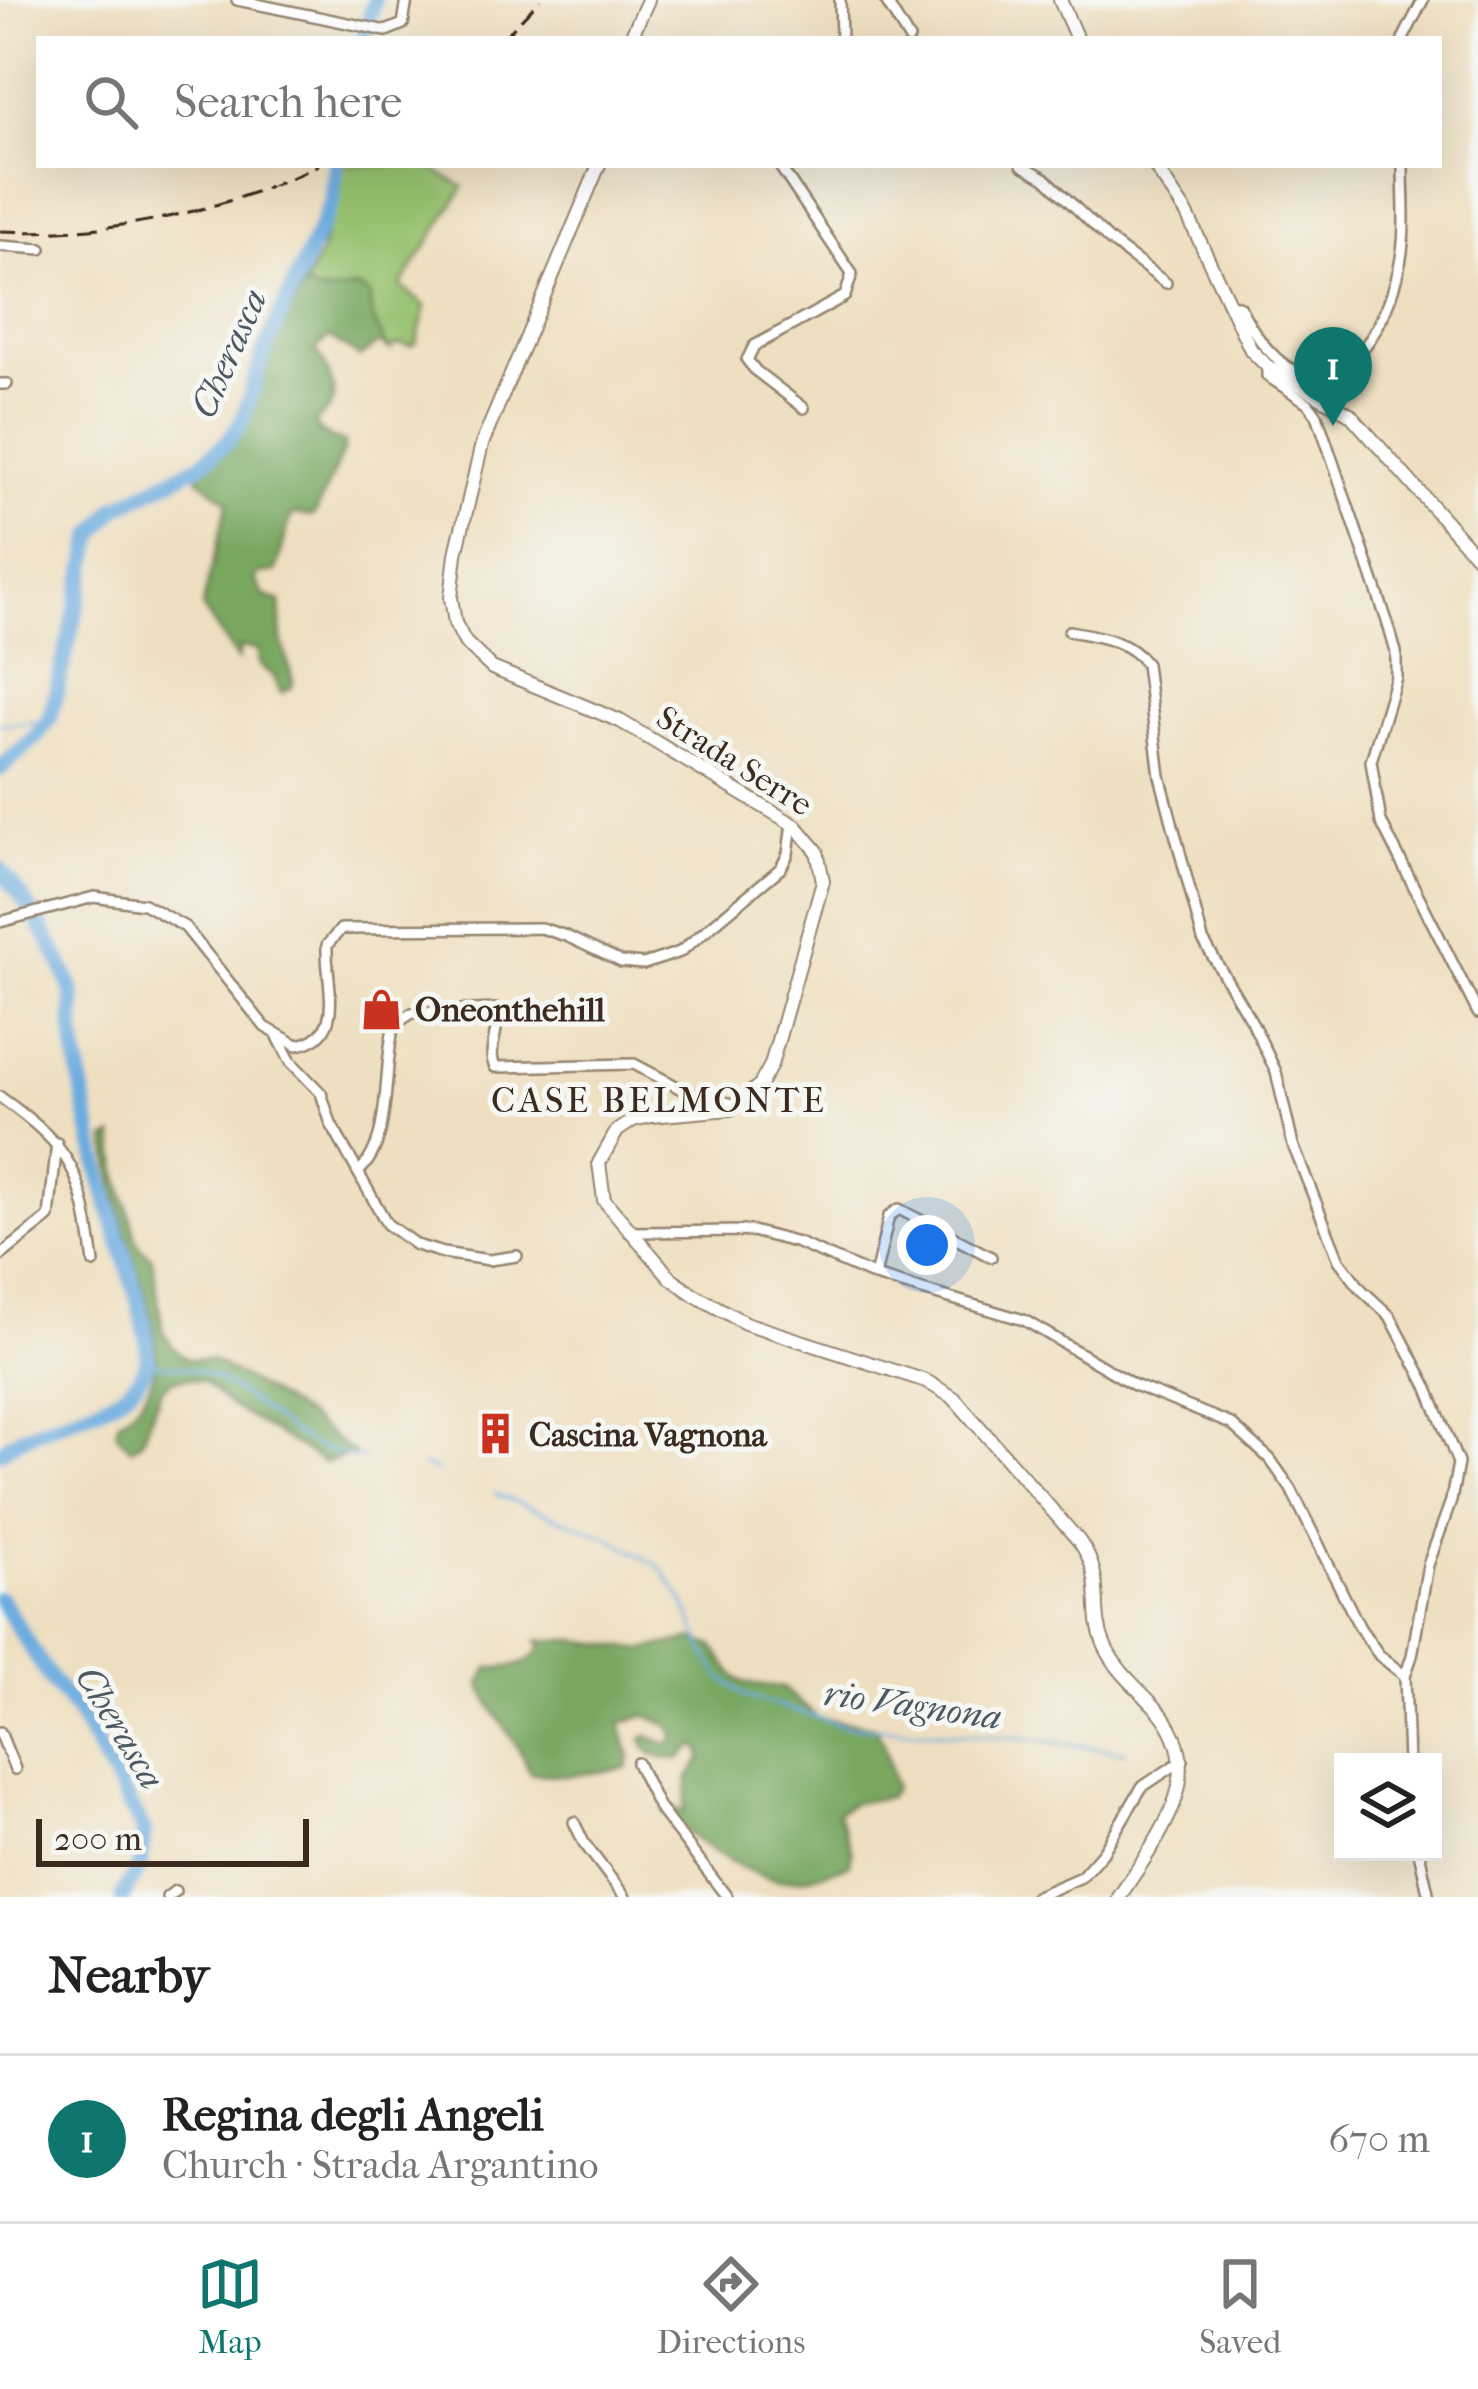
<!DOCTYPE html>
<html lang="en">
<head>
<meta charset="utf-8">
<style>
	body { margin:0; font-family:"IM FELL French Canon",serif; background:#f2f2f2; color:#222 }
	.controls { position:absolute; right:36px; bottom:36px; display:grid; overflow:hidden; border-radius:0px; box-shadow:0 12px 48px #0002 }
	.controls button { width:108px; height:108px; display:grid; place-items:center; padding:0; border:0; border-bottom:3px solid #e0e0e0; background:#fff; color:#222; font:60px sans-serif }
	.scale { position:absolute; left:36px; bottom:30px; width:273px; box-sizing:border-box; padding-left:12px; border:6px solid #3b2a1e; border-top:0; font-size:33px; line-height:42px; white-space:nowrap; color:#3b2a1e; -webkit-text-stroke:9px #f6f6f2; paint-order:stroke }
	.you { position:absolute; left:927px; top:1245px; width:42px; height:42px; margin:-30px; border:9px solid #fff; border-radius:50%; background:#1a73e8; box-shadow:0 0 0 18px #1a73e833 }
	.badge { display:grid; place-items:center; width:78px; height:78px; border-radius:50%; background:#0f766e; color:#fff; font-size:39px; font-weight:700 }
	.pin { position:absolute; translate:-50% -99px; filter:drop-shadow(0 3px 6px #0008) }
	.pin::after { content:''; position:absolute; top:63px; width:42px; height:36px; background:inherit; clip-path:polygon(0 0,100% 0,50% 100%) }
	.list { margin:0; padding:0; list-style:none }
	h2 { display:flex; justify-content:space-between; align-items:center; height:156px; margin:0; padding:0 48px; font-size:51px }
	h2 small { font-size:39px; font-weight:400; color:#767676 }
	.list li { display:grid; grid-template-columns:78px 1fr auto; gap:36px; align-items:center; box-sizing:border-box; height:168px; padding:0 48px; border-top:3px solid #e0e0e0 }
	.list b { display:block; font-size:45px; white-space:nowrap }
	.list p { margin:0; font-size:39px; white-space:nowrap; color:#767676 }
	.list em { font-size:39px; font-style:normal; color:#767676 }
	.icon { flex:none; width:66px; height:66px; fill:none; stroke:currentColor; stroke-width:2; stroke-linecap:round; stroke-linejoin:round }
	.map { position:relative; flex:none; width:1478px; height:1897px; overflow:hidden }
	.search { position:absolute; background:#fff; box-shadow:0 12px 48px #0002; left:36px; right:36px; top:36px; height:132px; display:flex; align-items:center; gap:30px; box-sizing:border-box; padding:0 42px; border-radius:0px; color:#767676; font-size:45px }
	.sheet { height:324px; background:#fff }
	nav { display:flex; justify-content:space-around; align-items:center; box-sizing:border-box; height:168px; border-top:3px solid #e0e0e0; background:#fff; font-size:33px; color:#767676 }
	nav a { display:grid; justify-items:center; gap:6px }
	nav .on { color:#0f766e }
	.map>svg:first-child { display:block }
	.green { fill:#96c16e; stroke:#687646; stroke-width:3 }
	.forest { fill:#78a761; stroke:#5a6840; stroke-width:3 }
	.lines { fill:none; stroke-linecap:round; stroke-linejoin:round }
	.stream { stroke:#6cacdf; stroke-width:3 }
	.river { stroke:#6cacdf; stroke-width:16 }
	.minor-casing { stroke:#94846f; stroke-width:14 }
	.secondary-casing { stroke:#94846f; stroke-width:16 }
	.minor { stroke:#fff; stroke-width:9 }
	.secondary { stroke:#fff; stroke-width:12 }
	.rail { stroke:#3b2a1e; stroke-width:3; stroke-dasharray:18 9; stroke-linecap:butt }
	.labels { text-anchor:middle; stroke-width:10; stroke-linejoin:round; paint-order:stroke }
	.street-label { font-size:33px; fill:#3b2a1e; stroke:#f6f6f2 }
	.poi-label { font-size:33px; font-weight:bold; fill:#3b2a1e; stroke:#f6f6f2; text-anchor:start }
	.water-label { font-size:36px; font-style:italic; fill:#4c5862; stroke:#f6f6f2 }
	.neighbourhood-label { font-size:36px; letter-spacing:3px; fill:#3b2a1e; stroke:#f6f6f2 }
</style>
</head>
<body>
<div class="map">
<svg width="1478" height="1897" viewBox="0 0 1478 1897">
	<rect width="100%" height="100%" fill="#f6f6f2"/>
	<filter id="ink" filterUnits="userSpaceOnUse"><feTurbulence type="fractalNoise" baseFrequency=".00833" numOctaves="2"/><feDisplacementMap in="SourceGraphic" scale="24" xChannelSelector="R" yChannelSelector="G"/><feConvolveMatrix kernelMatrix="1 2 1 2 8 2 1 2 1" color-interpolation-filters="sRGB"/></filter>
	<filter id="wash" filterUnits="userSpaceOnUse"><feTurbulence type="fractalNoise" baseFrequency=".004" numOctaves="4" result="noise"/><feDisplacementMap in="SourceGraphic" scale="48" xChannelSelector="R" yChannelSelector="G"/><feGaussianBlur stdDeviation="2.7" result="paint"/><feColorMatrix in="noise" values="0 0 0 0 0 0 0 0 0 0 0 0 0 0 0 0 0 1.4 0 .05"/><feComposite in="paint" operator="in"/></filter>
	<g filter="url(#wash)">
		<rect width="100%" height="100%" fill="#eedfc0"/>
		<path class="green" d="M341,165h84l39,22 -63,99 25,21 -10,36 -5,3 -12,-2 -10,5c-10,-18 -21,-32 -19,-53l-16,-8 -17,6 -24,-2 -8,-8 16,-32z"/>
		<g class="forest">
			<path d="M305,284c22,23 50,-9 65,12 -2,21 9,35 19,53l-10,-6 -19,14 -31,-20 -13,12c8,15 26,43 13,59 -4,6 -10,10 -14,16l6,9 23,10v6l-28,63 -4,4 -18,-2 -4,4 -14,54 -17,2 -4,4 8,17 17,6 2,38 11,43 -1,5 -11,6 -7,-16 -15,-13 -1,-14 -18,-3 -2,13 -36,-53 26,-106 -30,-22 3,-12c39,-22 45,-57 60,-96 11,-30 29,-58 44,-87z"/>
			<path d="M114,1136l4,37 20,72 14,13 11,74 11,16 13,11 24,1 39,22 53,32 50,39 -28,10 -96,-58 -26,-24 -14,-3 -17,2 -11,10 -20,51 -10,8 -15,-17 3,-12c64,-41 28,-113 12,-170 -11,-37 -20,-73 -24,-111z"/>
			<path d="M693,1639l20,7 21,30 10,7 39,5 35,30 55,8 10,15 12,45 -6,11 -36,6 -16,9 15,40 -2,12c-19,7 -45,16 -65,16 -33,1 -103,-46 -122,-71l5,-4 16,7 5,-34 13,-20 -2,-10 -6,-2 -13,12c-16,2 -35,-1 -39,-19l5,-3 22,9 6,-10 -7,-10 -23,-10 -24,8 9,35 -3,10 -59,8 -38,-3c-12,-34 -38,-57 -49,-89l8,-16c22,0 41,-1 53,-21l-4,-6 39,-1 67,10z"/>
		</g>
		<g class="lines">
			<g class="stream">
				<path d="M0,724l47,-2"/>
				<path d="M147,1362c18,4 39,4 57,11 60,26 89,80 159,85"/>
				<path d="M423,1466l14,5"/>
				<path d="M495,1494l114,43 51,30 24,35 23,55 15,21 23,18 101,30 178,12 102,14"/>
			</g>
			<g class="river">
				<path d="M364,39l10,-39"/>
				<path d="M0,769l36,-32 14,-19 44,-183 22,-27 85,-44 28,-24 14,-21 20,-65 69,-153 4,-36"/>
				<path d="M0,869c29,35 54,75 71,118 5,13 1,31 3,45 7,60 21,123 37,181 9,32 44,124 35,151 -17,51 -108,54 -146,88"/>
				<path d="M0,1599l51,81 27,33 66,118 -3,32 -19,34"/>
			</g>
		</g>
	</g>
	<g filter="url(#ink)">
		<g class="lines">
			<defs>
				<g id="minor">
					<path d="M237,0l149,31 17,-7 4,-24"/>
					<path d="M840,0l1,39"/>
					<path d="M885,0l24,39"/>
					<path d="M1403,39l20,-39"/>
					<path d="M779,165l73,109 -7,22 -91,50 -7,14 9,11 48,37"/>
					<path d="M1022,165l23,13 65,63 56,42"/>
					<path d="M0,246l41,3"/>
					<path d="M1227,302l13,5c61,120 134,67 159,-39 8,-33 4,-69 4,-103"/>
					<path d="M1267,366v10l41,27 9,12 70,206 9,31v25l-25,84 10,61 97,191"/>
					<path d="M0,384h7"/>
					<path d="M1069,631c28,5 60,9 77,33l14,112 43,164 50,84 23,48 17,73 46,115 22,29 29,27 37,70 31,77 -7,38 -23,64 -16,91 -7,20 3,86"/>
					<path d="M0,922l94,-25 50,7 41,23 80,100 32,18c51,-8 28,-62 30,-100l14,-16 200,-1 25,8 55,26 23,2 36,-12 101,-84 7,-14 4,-31"/>
					<path d="M278,1037l13,25 30,31 10,31 56,100 29,21 27,8 46,7 28,-4"/>
					<path d="M0,1097c75,53 82,77 94,166"/>
					<path d="M358,1172c35,-29 24,-102 36,-147l18,-12 83,-4c7,19 -9,41 0,58l139,-3 57,30 46,11"/>
					<path d="M629,1232l123,-1 46,12 77,33 149,44 110,65 97,39 39,35 21,30 69,139 19,27 26,21"/>
					<path d="M0,1256l49,-39 8,-74"/>
					<path d="M875,1276l14,-60 10,-7 92,48"/>
					<path d="M0,1732l15,37"/>
					<path d="M637,1763l22,45 68,89"/>
					<path d="M574,1822l10,21 41,54"/>
					<path d="M1419,1852l10,45"/>
					<path d="M167,1897l8,-6"/>
					<path d="M1035,1897l46,-20 22,-25 39,-65 41,-27"/>
				</g>
				<g id="secondary">
					<path d="M1060,0l17,39"/>
					<path d="M630,39l18,-39"/>
					<path d="M599,165l-117,279 -26,110 -5,44 4,25 10,19 27,26 128,53 176,105 21,25 6,30 -52,184 -11,20 -30,24 -79,7 -18,4 -16,11 -18,32 5,37 67,78 22,16 52,29 181,58 28,17 125,143c29,41 9,67 26,105 12,26 33,42 52,63 57,64 -1,131 -38,188"/>
					<path d="M1154,165l33,49 64,136 16,16 83,48 128,144"/>
				</g>
			</defs>
			<use href="#minor" class="minor-casing"/>
			<use href="#secondary" class="secondary-casing"/>
			<use href="#minor" class="minor"/>
			<use href="#secondary" class="secondary"/>
			<g class="rail">
				<path d="M502,39l38,-39"/>
				<path d="M0,231c110,5 220,-18 319,-66"/>
			</g>
		</g>
	</g>
	<defs>
		<symbol id="shop-bare" viewBox="-9 -9 18 18"><path d="M-5-2.5h2.3a2.7 3.5 0 0 1 5.4 0H5L5.5 6h-11ZM-1.5-2.5h3a1.5 2.3 0 0 0-3 0Z" fill="#c8321e" stroke="#f6f6f2" stroke-width="2.5" paint-order="stroke"/></symbol>
		<symbol id="building-bare" viewBox="-9 -9 18 18"><path d="M-4-6H4V6H1V3H-1V6H-4ZM-2.5-4.3h1.7v1.8h-1.7ZM.8-4.3h1.7v1.8H.8ZM-2.5-1h1.7V.8h-1.7ZM.8-1h1.7V.8H.8Z" fill="#c8321e" stroke="#f6f6f2" stroke-width="2.5" paint-order="stroke"/></symbol>
	</defs>
	<g fill-rule="evenodd">
		<use href="#shop-bare" x="352" y="980" width="59" height="59"/>
		<use href="#building-bare" x="466" y="1404" width="59" height="59"/>
	</g>
	<g class="labels">
		<g class="street-label">
			<text transform="translate(735 760) rotate(32)" y="12">Strada Serre</text>
		</g>
		<g class="poi-label">
			<text x="415" y="1021">Oneonthehill</text>
			<text x="529" y="1446">Cascina Vagnona</text>
		</g>
		<g class="water-label">
			<text transform="translate(228 353) rotate(-66)" y="13">Cherasca</text>
			<text transform="translate(913 1704) rotate(8)" y="13">rio Vagnona</text>
			<text transform="translate(121 1727) rotate(59)" y="13">Cherasca</text>
		</g>
		<g class="neighbourhood-label">
			<text x="659" y="1112">CASE BELMONTE</text>
		</g>
	</g>
</svg>
<div class="controls">
<button><svg class="icon" aria-label="layers" viewBox="0 0 24 24"><path d="M12 4l9 5-9 5-9-5zM3 14l9 5 9-5"/></svg></button>
</div>
<div class="scale">200 m</div>
<div class="you"></div>
<div class="pin badge" style="left:1333px;top:426px">1</div>
<div class="search"><svg class="icon" aria-label="search" viewBox="0 0 24 24"><circle cx="10" cy="10" r="6"/><path d="M15 15l6 6"/></svg>Search here</div>
</div>
<section class="sheet">
<h2>Nearby<small></small></h2>
<ul class="list">
<li><span class="badge">1</span><div><b>Regina degli Angeli</b><p>Church · Strada Argantino</p></div><em>670 m</em></li>
</ul>
</section>
<nav>
<a class="on"><svg class="icon" aria-label="map" viewBox="0 0 24 24"><path d="M3 6l6-2 6 2 6-2v14l-6 2-6-2-6 2zM9 4v14M15 6v14"/></svg>Map</a>
<a><svg class="icon" aria-label="directions" viewBox="0 0 24 24"><path d="M12 3l9 9-9 9-9-9zM9 14v-3h6M13 9l2 2-2 2"/></svg>Directions</a>
<a><svg class="icon" aria-label="saved" viewBox="0 0 24 24"><path d="M7 4h10v16l-5-4-5 4z"/></svg>Saved</a>
</nav>
</body>
</html>
